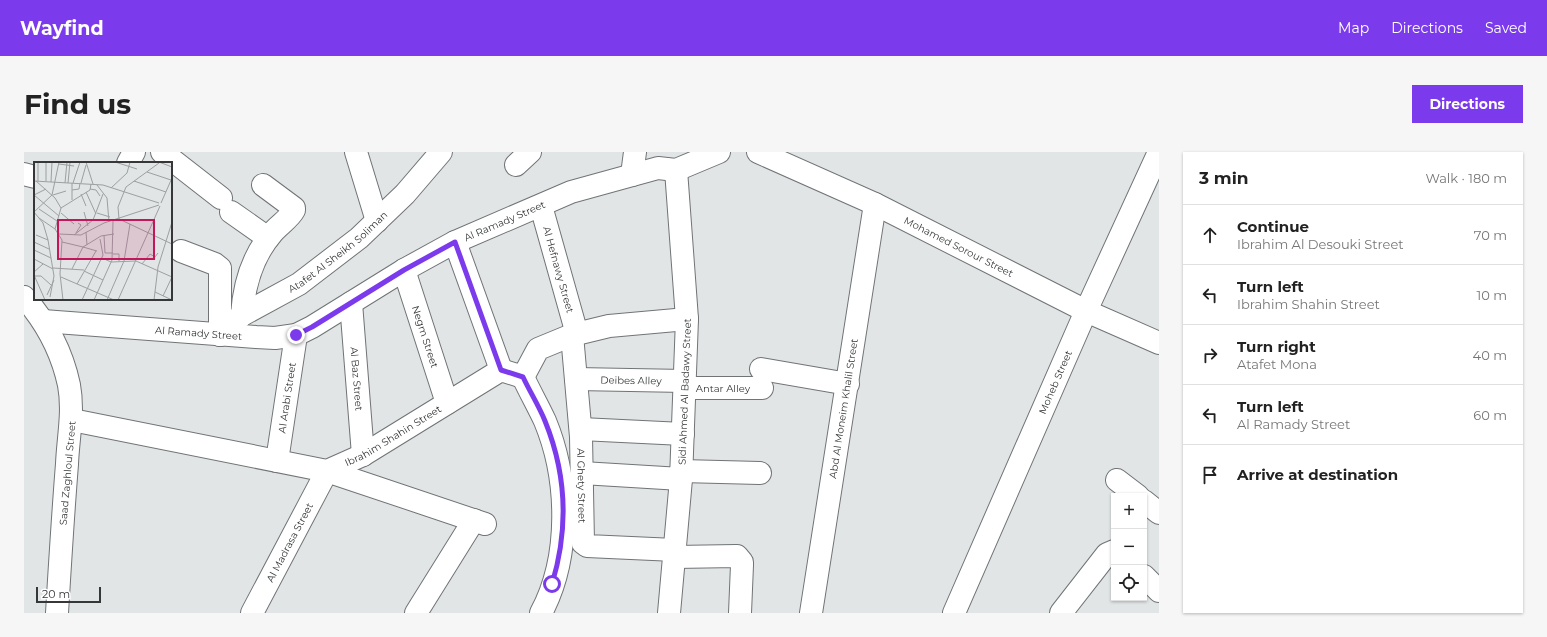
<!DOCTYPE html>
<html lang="en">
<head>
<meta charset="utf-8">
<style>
	body { margin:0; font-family:Montserrat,sans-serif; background:#f6f6f6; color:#222 }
	.controls { position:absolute; right:12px; bottom:12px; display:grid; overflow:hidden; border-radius:0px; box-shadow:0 1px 3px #0004 }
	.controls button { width:36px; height:36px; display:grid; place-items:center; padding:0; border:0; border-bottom:1px solid #e0e0e0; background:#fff; color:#222; font:20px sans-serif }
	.scale { position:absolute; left:12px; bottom:10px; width:65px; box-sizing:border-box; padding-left:4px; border:2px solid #363738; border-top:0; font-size:11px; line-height:14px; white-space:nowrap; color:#363738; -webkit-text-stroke:3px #fff; paint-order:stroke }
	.stop { position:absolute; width:12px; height:12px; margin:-9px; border:3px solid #7c3aed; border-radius:50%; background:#fff }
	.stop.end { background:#7c3aed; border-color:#fff; box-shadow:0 1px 4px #0008 }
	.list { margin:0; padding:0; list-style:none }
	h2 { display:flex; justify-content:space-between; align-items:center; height:52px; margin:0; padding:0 16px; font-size:17px }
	h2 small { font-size:13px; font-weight:400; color:#767676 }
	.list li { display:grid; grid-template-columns:26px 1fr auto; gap:12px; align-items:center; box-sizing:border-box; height:60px; padding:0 16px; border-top:1px solid #e0e0e0 }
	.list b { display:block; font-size:15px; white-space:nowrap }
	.list p { margin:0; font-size:13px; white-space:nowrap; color:#767676 }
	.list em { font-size:13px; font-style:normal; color:#767676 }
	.icon { flex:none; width:22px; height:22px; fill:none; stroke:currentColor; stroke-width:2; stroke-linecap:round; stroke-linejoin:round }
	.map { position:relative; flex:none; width:1135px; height:461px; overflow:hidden; border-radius:0px }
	header { display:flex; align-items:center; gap:24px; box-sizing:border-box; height:56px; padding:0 20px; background:#7c3aed; color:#fff }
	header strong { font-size:19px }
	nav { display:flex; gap:22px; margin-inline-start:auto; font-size:14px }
	.intro { display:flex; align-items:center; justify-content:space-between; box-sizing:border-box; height:96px; padding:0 24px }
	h1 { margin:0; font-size:28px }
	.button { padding:10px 18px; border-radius:0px; background:#7c3aed; color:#fff; font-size:14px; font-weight:700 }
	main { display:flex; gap:24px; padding:0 24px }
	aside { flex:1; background:#fff; border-radius:0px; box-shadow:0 1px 3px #0004 }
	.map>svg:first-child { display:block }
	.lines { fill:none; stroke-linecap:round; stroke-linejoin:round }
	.street-casing { stroke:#707476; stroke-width:24 }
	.secondary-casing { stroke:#707476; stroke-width:24 }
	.street { stroke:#fff; stroke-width:22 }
	.secondary { stroke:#fff; stroke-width:22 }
	.route { stroke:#7c3aed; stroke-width:5 }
	.labels { text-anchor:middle; stroke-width:4; stroke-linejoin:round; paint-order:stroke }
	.street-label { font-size:10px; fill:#363738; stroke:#fff }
	.inset-road { fill:none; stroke:#9d9fa0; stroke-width:1 }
	.view { fill:#c2185b; fill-opacity:0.15; stroke:#c2185b; stroke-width:2 }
	.inset-edge { fill:none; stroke:#363738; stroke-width:2 }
</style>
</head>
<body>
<header>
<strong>Wayfind</strong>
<nav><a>Map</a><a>Directions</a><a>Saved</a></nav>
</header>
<div class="intro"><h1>Find us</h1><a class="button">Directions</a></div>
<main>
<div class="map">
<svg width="1135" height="461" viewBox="0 0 1135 461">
	<rect width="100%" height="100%" fill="#e1e5e6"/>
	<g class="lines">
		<defs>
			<g id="street">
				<path d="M138,0l59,46"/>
				<path d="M332,0l21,69"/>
				<path id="s1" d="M734,0l117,52 211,107 73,32"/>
				<path d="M104,11l6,-11"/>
				<path d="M492,13l14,-13"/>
				<path d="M0,22l11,3"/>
				<path d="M608,23l3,-23"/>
				<path id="s2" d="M517,54l36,128"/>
				<path d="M207,60l37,26"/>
				<path d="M431,90l46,128"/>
				<path d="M157,99l34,13 5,4v67"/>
				<path id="s3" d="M380,118l43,133"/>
				<path id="s4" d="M327,151l12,152"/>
				<path d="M218,163c2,-31 10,-59 31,-83 6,-7 17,-14 21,-22v-2l-31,-23"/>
				<path id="s5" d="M19,169l213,16 19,1 21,-3 16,-8 92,-57 51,-28 116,-50 87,-24 18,2 43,-18"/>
				<path id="s6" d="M196,183l22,-20 57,-31 60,-46 46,-44 36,-42"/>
				<path id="s7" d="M548,183l9,102 2,106 4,3 88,4"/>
				<path d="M737,217l87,15"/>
				<path d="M499,225c7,15 15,29 22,44 24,58 26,136 -4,192"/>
				<path id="s8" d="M552,227l109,2"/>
				<path id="s9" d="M661,236h77"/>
				<path id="s10" d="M48,268l255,51 36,-16 138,-85 22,7 15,-28 34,-14 37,-9 78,-7"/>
				<path d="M557,277l102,5"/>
				<path id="s11" d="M253,309l19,-126"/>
				<path d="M657,319l79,2"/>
				<path d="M558,321l99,6"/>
				<path d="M1093,328l21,16"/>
				<path d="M1120,349l15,12"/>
				<path d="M650,405l63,-1 5,6v3l-2,48"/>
				<path d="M1120,424l15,15"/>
				<path id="s12" d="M228,461l75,-142 158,53"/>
				<path d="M392,461l58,-93"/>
				<path id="s13" d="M645,461l12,-134 6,-160 -11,-149"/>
				<path id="s14" d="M787,461l64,-409"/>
				<path id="s15" d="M930,461l132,-302 73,-159"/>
				<path d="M1037,461l46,-59 7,-3"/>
			</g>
			<path id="secondary" d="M0,145c22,25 38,55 45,88 5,27 -1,53 -2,79 -4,50 -7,99 -10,149"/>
		</defs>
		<use href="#street" class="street-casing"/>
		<use href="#secondary" class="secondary-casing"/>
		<use href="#street" class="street"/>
		<use href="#secondary" class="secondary"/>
	</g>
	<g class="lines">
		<path class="route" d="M272,183l16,-8 92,-57 51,-28 46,128 22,7c7,15 16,29 22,44 22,54 24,107 7,163"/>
	</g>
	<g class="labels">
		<g class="street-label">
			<text dy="4" stroke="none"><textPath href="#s5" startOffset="492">Al Ramady Street</textPath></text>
			<text dy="4" stroke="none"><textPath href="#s1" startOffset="222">Mohamed Sorour Street</textPath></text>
			<text dy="4" stroke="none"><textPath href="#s6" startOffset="145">Atafet Al Sheikh Soliman</textPath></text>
			<text dy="4" stroke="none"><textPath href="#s2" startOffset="66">Al Hefnawy Street</textPath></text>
			<text dy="4" stroke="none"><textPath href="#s5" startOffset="156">Al Ramady Street</textPath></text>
			<text dy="4" stroke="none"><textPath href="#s3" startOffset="70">Negm Street</textPath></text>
			<text dy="4" stroke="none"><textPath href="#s4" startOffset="76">Al Baz Street</textPath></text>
			<text dy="4" stroke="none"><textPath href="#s8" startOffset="55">Deibes Alley</textPath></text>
			<text dy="4" stroke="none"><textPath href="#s15" startOffset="252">Moheb Street</textPath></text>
			<text dy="4" stroke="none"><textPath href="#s9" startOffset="38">Antar Alley</textPath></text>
			<text dy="4" stroke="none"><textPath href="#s13" startOffset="222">Sidi Ahmed Al Badawy Street</textPath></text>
			<text dy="4" stroke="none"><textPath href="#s11" startOffset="64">Al Arabi Street</textPath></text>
			<text dy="4" stroke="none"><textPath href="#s14" startOffset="207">Abd Al Moneim Khalil Street</textPath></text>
			<text dy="4" stroke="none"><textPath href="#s10" startOffset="335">Ibrahim Shahin Street</textPath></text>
			<text transform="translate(43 321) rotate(-85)" y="4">Saad Zaghloul Street</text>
			<text dy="4" stroke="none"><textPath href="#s7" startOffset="151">Al Ghety Street</textPath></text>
			<text dy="4" stroke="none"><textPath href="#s12" startOffset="80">Al Madrasa Street</textPath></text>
		</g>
	</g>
	<g transform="translate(10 10)">
		<rect width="138" height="138" fill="#e1e5e6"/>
		<path class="inset-road" d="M52,0l7,22M81,0l22,7M125,0l13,5M125,1l-33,24 -8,20 1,12 53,25M25,2l15,2M113,10l24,8M0,19l69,4 56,18M2,19l19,17 6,10M4,19v-19M12,19v-19M100,19l32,11M17,20l1,-20M31,21l2,-21M34,21l2,-21M38,21v17M39,21l7,-21M47,21l5,-18M63,23l10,13 2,24M77,26l16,-15 3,-11M56,27l6,1 4,6M38,28l7,-1 1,-6M52,30l10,22M47,32l5,12M0,33l25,21M0,33l12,-6M19,33l13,-4M127,41l11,-25M27,46l29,-18 1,-6M5,47l18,12M0,50l9,11 5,17 6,36 -4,21M0,50l18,-17 7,-33M50,50l4,14M27,51l13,11M63,51l13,4M5,56l16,11 7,11 -2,34 3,26M21,67l6,-21M52,70l1,13M42,71l5,-8 -3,-2M25,72l22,1 23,-12 55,-18M2,73l12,5M40,73l19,-15 10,-26M70,73l1,18h8M0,80l15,7M28,80l21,5 18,-11 13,-2M0,88l17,8M79,92h6v7M68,96l9,4 25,-1 36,16M0,97l19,10M108,102l8,-10 5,3 3,-4M19,106l31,2M38,107l11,-22 14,4M50,109l19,9M0,110l9,-8M0,113l11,25M1,114h6l10,9M27,115l53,23M43,122l19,-33M121,130l17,8M13,133l7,-15M129,134l9,-19M48,138l21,-45 -3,-16M60,138l18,-40 1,-39M73,138l17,-39 6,-37M84,138l42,-94M120,138l4,-33 14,-45"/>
		<path class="view" d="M24,58h96v39h-96z"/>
		<rect width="138" height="138" class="inset-edge"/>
	</g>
</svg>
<div class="controls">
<button>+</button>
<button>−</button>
<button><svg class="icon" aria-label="locate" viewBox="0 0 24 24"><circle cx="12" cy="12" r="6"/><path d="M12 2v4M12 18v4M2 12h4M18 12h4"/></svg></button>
</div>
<div class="scale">20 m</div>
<div class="stop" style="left:528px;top:432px"></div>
<div class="stop end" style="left:272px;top:183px"></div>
</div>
<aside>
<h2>3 min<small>Walk · 180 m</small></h2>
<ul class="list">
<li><svg class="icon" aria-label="ahead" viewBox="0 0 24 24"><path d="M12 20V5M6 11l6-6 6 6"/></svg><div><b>Continue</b><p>Ibrahim Al Desouki Street</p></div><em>70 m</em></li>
<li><svg class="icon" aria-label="left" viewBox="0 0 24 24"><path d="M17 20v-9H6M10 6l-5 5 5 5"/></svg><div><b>Turn left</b><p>Ibrahim Shahin Street</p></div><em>10 m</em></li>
<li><svg class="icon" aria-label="right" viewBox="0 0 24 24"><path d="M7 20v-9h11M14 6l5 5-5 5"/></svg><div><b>Turn right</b><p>Atafet Mona</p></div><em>40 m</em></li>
<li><svg class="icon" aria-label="left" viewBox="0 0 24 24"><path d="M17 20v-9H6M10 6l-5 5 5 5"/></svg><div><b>Turn left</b><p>Al Ramady Street</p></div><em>60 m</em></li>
<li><svg class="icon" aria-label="arrive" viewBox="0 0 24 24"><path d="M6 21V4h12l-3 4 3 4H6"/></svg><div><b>Arrive at destination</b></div></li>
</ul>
</aside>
</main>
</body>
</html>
